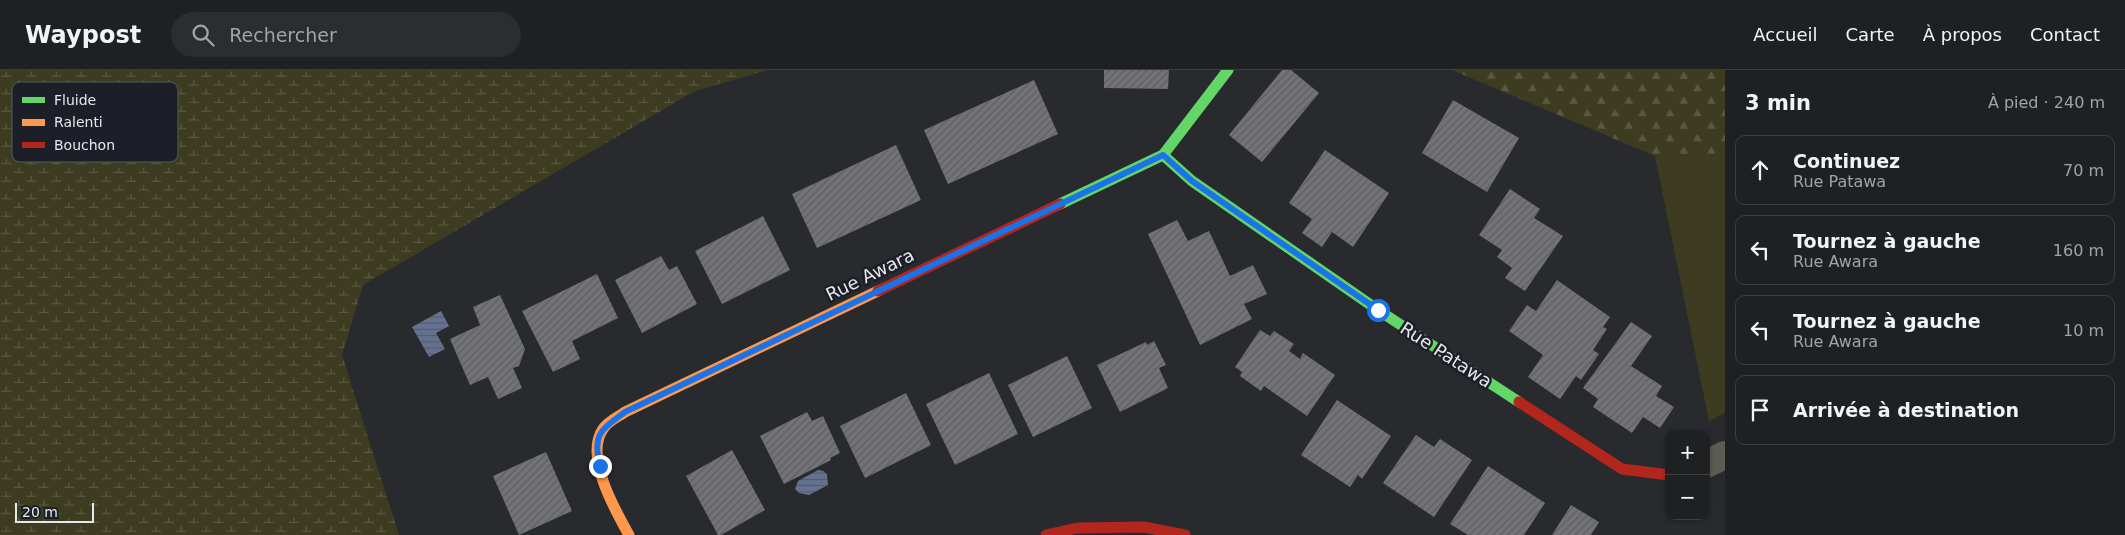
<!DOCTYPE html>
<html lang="fr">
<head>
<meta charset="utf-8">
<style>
	body { margin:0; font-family:"DejaVu Sans",sans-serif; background:#2c2d2f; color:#f1f3f6 }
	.controls { position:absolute; right:15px; bottom:15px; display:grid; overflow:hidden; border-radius:10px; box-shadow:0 1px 4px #0004 }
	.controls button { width:45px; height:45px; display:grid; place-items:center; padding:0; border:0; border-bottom:1px solid #3c3e40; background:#1f2022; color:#f1f3f6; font:25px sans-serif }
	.scale { position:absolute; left:15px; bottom:12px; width:79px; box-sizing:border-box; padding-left:5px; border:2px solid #e5e7ec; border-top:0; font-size:14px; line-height:18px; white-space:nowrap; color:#e5e7ec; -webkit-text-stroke:4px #1c1f27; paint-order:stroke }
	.stop { position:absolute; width:15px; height:15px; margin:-11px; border:4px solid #1a73e8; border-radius:50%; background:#fff }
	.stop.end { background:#1a73e8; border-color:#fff; box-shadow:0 1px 5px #0008 }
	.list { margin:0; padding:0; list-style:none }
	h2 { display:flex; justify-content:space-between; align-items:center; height:65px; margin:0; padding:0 20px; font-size:21px }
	h2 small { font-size:16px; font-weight:400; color:#a1a3a5 }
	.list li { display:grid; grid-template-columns:32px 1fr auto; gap:15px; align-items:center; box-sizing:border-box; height:70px; margin:0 10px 10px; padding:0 10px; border:1px solid #3c3e40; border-radius:10px }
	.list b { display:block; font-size:19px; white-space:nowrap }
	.list p { margin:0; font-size:16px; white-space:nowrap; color:#a1a3a5 }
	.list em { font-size:16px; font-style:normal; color:#a1a3a5 }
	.icon { flex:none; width:28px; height:28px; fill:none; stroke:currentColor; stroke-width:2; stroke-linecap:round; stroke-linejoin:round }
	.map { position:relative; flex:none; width:1725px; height:465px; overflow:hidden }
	header { display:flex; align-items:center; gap:30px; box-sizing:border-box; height:70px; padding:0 25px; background:#1f2022; border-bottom:1px solid #3c3e40 }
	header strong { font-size:24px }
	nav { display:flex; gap:28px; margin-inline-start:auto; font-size:18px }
	.search { width:350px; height:45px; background:#2c2d2f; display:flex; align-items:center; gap:12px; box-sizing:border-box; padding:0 18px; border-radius:28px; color:#a1a3a5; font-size:19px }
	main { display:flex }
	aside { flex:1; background:#1f2022 }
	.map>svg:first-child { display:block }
	.green { fill:#3d3c20 }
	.forest { fill:url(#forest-firs) }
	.wetland { fill:url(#wetland-marsh) }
	.water { fill:url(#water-rules) }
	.building { fill:url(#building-hatch) }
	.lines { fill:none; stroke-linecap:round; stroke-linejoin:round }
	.street { stroke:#5c5c54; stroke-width:28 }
	.fast { stroke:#63d668; stroke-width:11 }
	.slow { stroke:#ff974d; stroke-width:11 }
	.jam { stroke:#b3261e; stroke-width:11 }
	.route { stroke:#1a73e8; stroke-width:6 }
	.labels { text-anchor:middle; stroke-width:5; stroke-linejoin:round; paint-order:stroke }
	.street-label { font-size:18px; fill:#e5e7ec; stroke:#1c1f27 }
	.key { fill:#1c1f27; stroke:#585b62; stroke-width:1 }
	.key-label { font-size:14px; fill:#e5e7ec }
</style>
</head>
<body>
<header>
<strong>Waypost</strong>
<div class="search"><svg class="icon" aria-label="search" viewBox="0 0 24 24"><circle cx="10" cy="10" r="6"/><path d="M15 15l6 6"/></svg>Rechercher</div>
<nav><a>Accueil</a><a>Carte</a><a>À propos</a><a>Contact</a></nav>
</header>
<main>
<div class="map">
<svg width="1725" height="465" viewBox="0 0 1725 465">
	<defs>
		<pattern id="forest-firs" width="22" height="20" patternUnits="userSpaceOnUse" patternTransform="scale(1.25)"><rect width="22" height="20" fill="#3d3c20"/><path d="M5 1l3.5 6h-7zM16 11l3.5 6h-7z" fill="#595841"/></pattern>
		<pattern id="wetland-marsh" width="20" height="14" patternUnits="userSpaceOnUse" patternTransform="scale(1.25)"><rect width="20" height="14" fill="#3d3c20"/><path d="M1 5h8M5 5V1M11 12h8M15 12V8" fill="none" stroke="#595841"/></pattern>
		<pattern id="water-rules" width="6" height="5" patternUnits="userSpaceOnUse" patternTransform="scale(1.25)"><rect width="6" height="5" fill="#65728f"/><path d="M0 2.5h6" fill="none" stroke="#555c6b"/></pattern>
		<pattern id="building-hatch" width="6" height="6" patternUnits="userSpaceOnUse" patternTransform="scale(1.25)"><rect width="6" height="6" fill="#727377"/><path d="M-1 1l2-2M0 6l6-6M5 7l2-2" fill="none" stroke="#5e5e61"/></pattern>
	</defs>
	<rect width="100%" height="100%" fill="#292a2e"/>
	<path class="green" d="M1725,85v258l-16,8 -54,-265z"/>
	<path class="forest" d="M1452,0h273v85l-70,1z"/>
	<path class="wetland" d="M0,0h767l-72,21 -332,194 -21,70 57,180h-399z"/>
	<g class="water">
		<path d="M441,241l8,15 -13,7 9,16 -16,8 -17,-30z"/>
		<path d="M818,400l5,1 4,3 1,11 -19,10 -10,-2 -4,-4 3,-8z"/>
	</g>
	<g class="building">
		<path d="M1104,0h65l-1,19 -64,-1z"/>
		<path d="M1282,0h9l28,23 -57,69 -33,-27z"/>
		<path d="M1034,10l24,54 -110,50 -24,-54z"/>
		<path d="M1453,30l66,38 -32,54 -65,-39z"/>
		<path d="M896,75l25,55 -104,48 -25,-54z"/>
		<path d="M1325,80l64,43 -36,54 -21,-15 -10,15 -20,-14 10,-14 -23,-16z"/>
		<path d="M1510,119l30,20 -6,9 29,18 -38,55 -20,-13 7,-10 -15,-11 5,-7 -23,-15z"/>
		<path d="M763,146l27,54 -68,34 -27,-53z"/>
		<path d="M1177,150l11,21 21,-10 21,45 23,-11 14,29 -23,10 8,15 -52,26 -52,-111z"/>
		<path d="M661,186l8,14 8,-4 20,38 -55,29 -27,-53z"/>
		<path d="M597,204l21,44 -46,23 8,18 -27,13 -31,-61z"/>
		<path d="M1557,210l53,37 -7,10 4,2 -14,21 6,4 -18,26 -5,-4 -16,23 -32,-22 15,-22 -34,-24 18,-26 9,6z"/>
		<path d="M500,225l25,54 -6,17 -6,2 9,20 -24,11 -10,-22 -18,8 -20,-46 30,-14 -7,-18z"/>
		<path d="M1631,252l21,14 -21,30 31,20 -6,10 18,11 -14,21 -17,-11 -11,16 -39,-26 5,-8 -15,-11z"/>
		<path d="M1260,260l10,6 4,-5 20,13 -5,7 11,8 3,-6 32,22 -28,41 -43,-30 -3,5 -21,-15 2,-4 -7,-5z"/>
		<path d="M1154,271l12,24 -7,3 9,20 -48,24 -23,-47 49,-23 1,3z"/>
		<path d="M1067,286l25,52 -59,29 -25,-52z"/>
		<path d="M989,303l29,61 -63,31 -29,-61z"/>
		<path d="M906,323l25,52 -66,33 -25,-52z"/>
		<path d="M1337,330l54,36 -29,43 -4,-4 -8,12 -49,-32z"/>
		<path d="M807,342l5,9 11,-5 17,37 -10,5 1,2 -47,24 -24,-48z"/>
		<path d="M1416,365l18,12 6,-8 32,21 -38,57 -51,-34z"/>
		<path d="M732,380l33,60 -44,25h-3l-32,-59z"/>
		<path d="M546,382l26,59 -53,24 -26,-59z"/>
		<path d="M1488,396l57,37 -21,32h-56l-18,-11z"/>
		<path d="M1571,435l28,17 -8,13h-39z"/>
	</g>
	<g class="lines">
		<path class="street" d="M1706,394l19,-9"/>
		<g class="fast">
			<path d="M1163,85l29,26 186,129 141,92"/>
			<path d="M1060,134l103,-49 65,-85"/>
		</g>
		<path class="slow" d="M629,465c-14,-25 -45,-79 -26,-106 5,-8 15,-12 22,-17l253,-121"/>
		<g class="jam">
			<path d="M878,221l182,-87"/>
			<path d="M1519,332l103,67 47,6"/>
			<path d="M1046,465l31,-7 67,-1 41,8"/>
		</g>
	</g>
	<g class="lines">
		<path class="route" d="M600,396c-8,-32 1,-36 25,-54l538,-257 29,26 186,129"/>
	</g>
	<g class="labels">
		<g class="street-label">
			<text transform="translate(870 205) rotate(-26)" y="6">Rue Awara</text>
			<text transform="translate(1446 285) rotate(33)" y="6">Rue Patawa</text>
		</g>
	</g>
	<rect x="12" y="12" width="166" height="80" rx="8" class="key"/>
	<rect x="22" y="27" width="23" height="6" fill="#63d668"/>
	<rect x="22" y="49" width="23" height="7" fill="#ff974d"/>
	<rect x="22" y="72" width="23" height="6" fill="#b3261e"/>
	<g class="key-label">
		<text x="54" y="35">Fluide</text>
		<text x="54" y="57">Ralenti</text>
		<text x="54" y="80">Bouchon</text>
	</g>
</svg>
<div class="controls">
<button>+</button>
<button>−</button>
</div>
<div class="scale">20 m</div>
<div class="stop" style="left:1378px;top:240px"></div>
<div class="stop end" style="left:600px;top:396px"></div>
</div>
<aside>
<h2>3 min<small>À pied · 240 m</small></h2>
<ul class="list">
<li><svg class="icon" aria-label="ahead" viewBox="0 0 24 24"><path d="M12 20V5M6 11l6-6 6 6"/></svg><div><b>Continuez</b><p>Rue Patawa</p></div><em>70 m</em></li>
<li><svg class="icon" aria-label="left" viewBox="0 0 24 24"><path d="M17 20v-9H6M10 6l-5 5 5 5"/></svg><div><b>Tournez à gauche</b><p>Rue Awara</p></div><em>160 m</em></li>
<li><svg class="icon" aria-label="left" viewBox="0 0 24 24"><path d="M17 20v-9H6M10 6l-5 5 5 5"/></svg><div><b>Tournez à gauche</b><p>Rue Awara</p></div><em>10 m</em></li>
<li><svg class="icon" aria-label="arrive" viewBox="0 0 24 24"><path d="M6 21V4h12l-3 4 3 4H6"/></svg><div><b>Arrivée à destination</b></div></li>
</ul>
</aside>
</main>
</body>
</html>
